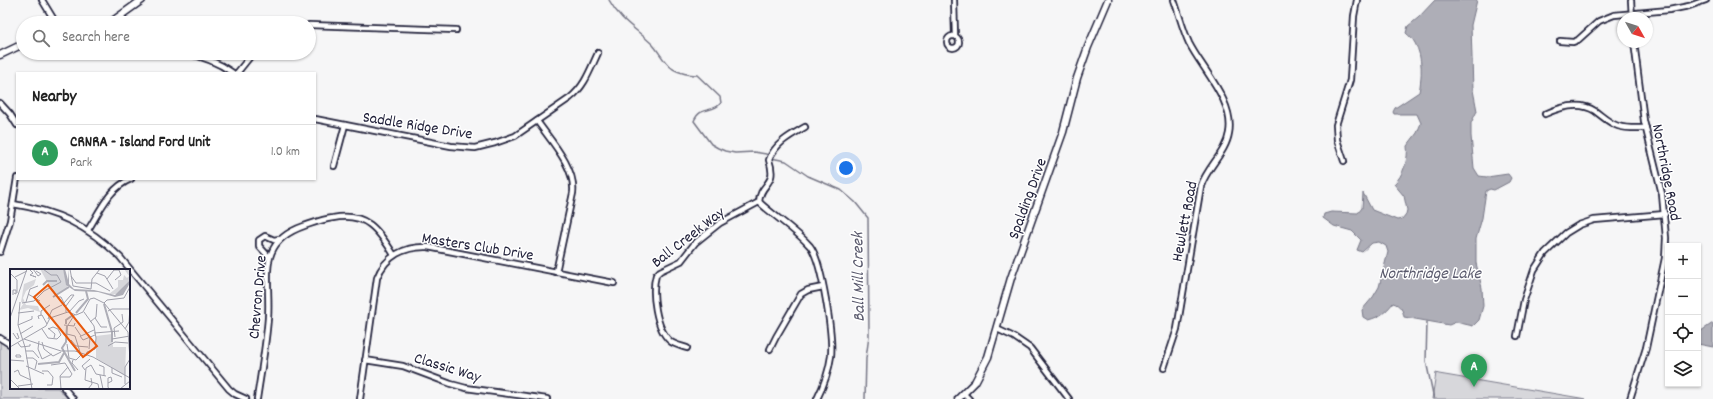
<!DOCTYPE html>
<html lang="en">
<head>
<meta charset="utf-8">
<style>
	body { margin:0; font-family:Dekko,sans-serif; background:#f2f2f2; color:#222 }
	.controls { position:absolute; right:12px; bottom:12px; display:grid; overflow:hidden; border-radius:0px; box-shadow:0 1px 3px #0004 }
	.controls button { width:36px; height:36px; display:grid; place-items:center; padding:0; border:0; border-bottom:1px solid #e0e0e0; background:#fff; color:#222; font:20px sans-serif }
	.compass { position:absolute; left:1617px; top:12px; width:36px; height:36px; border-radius:50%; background:#fff; box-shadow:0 1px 3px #0004; rotate:129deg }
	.you { position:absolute; left:846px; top:168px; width:14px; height:14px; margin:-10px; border:3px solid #fff; border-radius:50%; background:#1a73e8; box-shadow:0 0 0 6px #1a73e833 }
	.badge { display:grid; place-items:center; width:26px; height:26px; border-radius:50%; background:#1a73e8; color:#fff; font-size:13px; font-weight:700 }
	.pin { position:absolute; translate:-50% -33px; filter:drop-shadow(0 1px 2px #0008) }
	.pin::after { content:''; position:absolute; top:21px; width:14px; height:12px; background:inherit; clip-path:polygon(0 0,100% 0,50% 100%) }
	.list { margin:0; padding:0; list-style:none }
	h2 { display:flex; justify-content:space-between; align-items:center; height:52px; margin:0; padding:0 16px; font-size:17px }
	h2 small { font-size:13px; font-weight:400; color:#767676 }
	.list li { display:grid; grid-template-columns:26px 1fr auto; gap:12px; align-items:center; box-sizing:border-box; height:56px; padding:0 16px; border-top:1px solid #e0e0e0 }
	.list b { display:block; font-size:15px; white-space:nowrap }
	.list p { margin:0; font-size:13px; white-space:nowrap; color:#767676 }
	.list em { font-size:13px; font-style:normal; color:#767676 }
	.icon { flex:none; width:22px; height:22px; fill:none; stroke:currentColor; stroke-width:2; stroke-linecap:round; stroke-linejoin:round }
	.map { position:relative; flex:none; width:1713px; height:399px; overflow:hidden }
	.search { position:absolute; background:#fff; box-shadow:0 1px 3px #0004; left:16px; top:16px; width:300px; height:44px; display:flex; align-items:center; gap:10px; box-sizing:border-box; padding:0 14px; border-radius:22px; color:#767676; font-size:15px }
	.panel { position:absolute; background:#fff; box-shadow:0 1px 3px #0004; left:16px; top:72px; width:300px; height:108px; border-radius:0px }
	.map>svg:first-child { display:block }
	.green { fill:#d7d7db; stroke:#7c7c8b }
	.water { fill:#aeaeb7; stroke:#767685 }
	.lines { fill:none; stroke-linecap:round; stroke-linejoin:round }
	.stream { stroke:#767685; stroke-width:1.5 }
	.minor-casing { stroke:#22223b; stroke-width:8 }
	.tertiary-casing { stroke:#22223b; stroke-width:9 }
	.minor { stroke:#fff; stroke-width:4.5 }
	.tertiary { stroke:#fff; stroke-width:6 }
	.labels { text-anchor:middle; stroke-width:3; stroke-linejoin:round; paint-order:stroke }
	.street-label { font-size:16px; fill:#22223b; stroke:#fff }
	.water-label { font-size:17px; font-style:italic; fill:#5a5a6d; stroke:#fff }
	.inset-river { fill:none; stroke:#aeaeb7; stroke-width:2 }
	.inset-road { fill:none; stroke:#a1a1ac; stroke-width:1 }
	.view { fill:#e8590c; fill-opacity:0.15; stroke:#e8590c; stroke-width:2 }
	.inset-edge { fill:none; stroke:#22223b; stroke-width:2 }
</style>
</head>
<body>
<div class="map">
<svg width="1713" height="399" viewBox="0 0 1713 399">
	<rect width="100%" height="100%" fill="#f6f6f7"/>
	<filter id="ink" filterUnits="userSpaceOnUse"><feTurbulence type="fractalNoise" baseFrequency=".025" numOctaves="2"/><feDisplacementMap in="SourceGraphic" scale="8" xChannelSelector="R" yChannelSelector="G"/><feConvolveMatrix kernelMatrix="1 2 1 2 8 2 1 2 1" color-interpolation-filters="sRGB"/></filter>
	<g filter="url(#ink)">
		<g class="green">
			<path d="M0,340l11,7v41h47l10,11h-68z"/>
			<path d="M1436,373l3,1 147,25h-154z"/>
		</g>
		<g class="water">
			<path d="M1435,0h42l-6,25 2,65 4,21 -6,12v13l3,32 5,8 8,1 21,-3 3,4 -2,4 -15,8 -4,-1 -4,2 -4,27 -6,21v24l6,25 1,18 -4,14 -6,6 -17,-4 -7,3 -45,-8c-1,-7 -4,-12 -11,-14 -7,9 -13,14 -25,17l-5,-3 -1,-7 11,-13 6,-10 9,-35 -2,-6 -7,-4 -7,1 -10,9 -5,-2 4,-10 -9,-9 -18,-5 -11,-8 1,-4 7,-2 27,1 4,-5 1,-15 9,17 25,10 5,-1 4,-5 1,-4 -3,-14 -10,-12c9,-8 15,-26 13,-38l10,-13 4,-10 -4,-9h-23l-1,-2 2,-4 24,-16c3,-15 4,-35 -4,-49 -2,-4 -6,-7 -9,-10l2,-7 10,-8z"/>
			<path d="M1713,323v24l-15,-3v-11z"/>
		</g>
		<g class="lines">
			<g class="stream">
				<path d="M609,0c12,22 28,29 44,45 7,8 11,18 20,24 7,4 16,6 24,6l23,22 1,6c-9,11 -20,2 -27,18l17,23 7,4 7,3 10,2 19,-1 12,2 5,4 15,3 22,15 33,14 14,12 13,16 1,118 -3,22 -1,41"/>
				<path d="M1427,322l-1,39 8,38"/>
			</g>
			<defs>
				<g id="minor">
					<path d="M42,0l14,23"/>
					<path d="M954,0l1,36"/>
					<path d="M1631,0l1,18"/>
					<path d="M121,16l6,7"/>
					<path d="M309,25l147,5"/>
					<circle cx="953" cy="42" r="6"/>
					<path d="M1560,41l13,1 5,-2 21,-19 15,-6 55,-5 20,-4 17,-6"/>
					<path d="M184,53c19,3 34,9 49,20"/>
					<path d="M237,73l16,-20"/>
					<path d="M0,103l10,11 7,11"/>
					<path d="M1545,114c15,-7 35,-13 50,-3 7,5 14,12 23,15 9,3 19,2 28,2"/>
					<path d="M315,119l136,27 24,2 20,-5 20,-7 55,-38c15,-12 20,-28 28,-45"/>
					<path d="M537,121c14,20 39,47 36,72l-17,79"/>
					<path d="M1344,161l-7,-21 -1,-15 14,-45 4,-64 3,-16"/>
					<path d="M334,166l11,-41"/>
					<path d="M759,202c16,15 36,27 51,44 12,15 23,89 21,110 -2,15 -7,29 -14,43"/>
					<path d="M759,202c1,-20 19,-16 10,-42 6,-17 22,-25 36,-33"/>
					<path d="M13,204c44,7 74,21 107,53l109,132 6,5 11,5"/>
					<path d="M88,230c12,-19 21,-42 43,-51"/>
					<path d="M0,252l10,-31 7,-43"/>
					<path d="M269,257l-10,-11v-6l6,-4 9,4 5,-1"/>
					<path d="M997,329l17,8 16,11 39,51"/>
					<path d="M1517,336l7,-36 10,-30 11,-17 21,-20 13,-8 15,-5 71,-6"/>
					<path d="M0,338l11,7"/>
					<path d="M687,348c-5,-2 -13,-3 -17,-7 -14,-12 -19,-49 -14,-66l4,-4 21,-10 14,-18 25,-20 39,-21"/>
					<path d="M770,349l6,-12 25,-43 7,-4 15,-3"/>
					<path d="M365,360l38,6 48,18 15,4 81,11"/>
					<path d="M1164,368l13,-39 24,-143c6,-19 25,-33 28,-53 6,-31 -27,-64 -40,-90 -6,-13 -10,-29 -15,-43"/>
					<path d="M64,388l9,11"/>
					<path d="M964,394l5,5"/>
					<path d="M257,399c4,-27 9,-54 11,-81 3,-41 -13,-75 36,-92 9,-3 19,-7 29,-8 33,-6 45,11 61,37"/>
					<path d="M360,399l17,-121c8,-22 28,-32 51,-31l186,36"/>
					<path d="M1630,399l16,-51 19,-90 1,-20 -4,-44 -18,-73 -10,-79"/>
				</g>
				<g id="tertiary">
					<path d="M110,23l32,-23"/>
					<path d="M0,55l23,-11"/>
					<path d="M958,399l17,-17 13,-25 23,-79 52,-146 14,-54 11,-31 20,-47"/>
				</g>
			</defs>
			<use href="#minor" class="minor-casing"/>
			<use href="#tertiary" class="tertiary-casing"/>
			<use href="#minor" class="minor"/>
			<use href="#tertiary" class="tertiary"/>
		</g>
	</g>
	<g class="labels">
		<g class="street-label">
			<text transform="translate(418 124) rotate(9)" y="6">Saddle Ridge Drive</text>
			<text transform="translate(1668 172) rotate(79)" y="6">Northridge Road</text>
			<text transform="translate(1026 198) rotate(-70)" y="6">Spalding Drive</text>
			<text transform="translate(1183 221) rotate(-79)" y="6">Hewlett Road</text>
			<text transform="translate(687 236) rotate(-38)" y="6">Ball Creek Way</text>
			<text transform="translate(478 245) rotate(9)" y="6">Masters Club Drive</text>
			<text transform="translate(256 297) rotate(-85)" y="6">Chevron Drive</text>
			<text transform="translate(448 366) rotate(17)" y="6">Classic Way</text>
		</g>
		<g class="water-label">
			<text x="1430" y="278">Northridge Lake</text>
			<text transform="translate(857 277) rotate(-91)" y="6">Ball Mill Creek</text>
		</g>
	</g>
	<g transform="translate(10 269)">
		<rect width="120" height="120" fill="#f6f6f7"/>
		<path d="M30,0h23l5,19 -13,8zM114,0h6v11l-13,14h-8l9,-7v-7h5l1,-5 3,3 2,-2zM26,10l-2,6 -8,6 -3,7 3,7 12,1 2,6 -12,-4 -9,2 5,-7 -3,-1 3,-18zM102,65l1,13h13l-1,29 -29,-18v-22z" fill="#d7d7db"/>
		<path d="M53,0h2l3,11 1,-11v15l5,5 20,1 21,5 15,-15v3l-7,12 -8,2 -17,-5 -23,-1 -9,-6z" fill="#aeaeb7"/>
		<path class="inset-river" d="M33,16l4,-4h10M43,28l16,-10M94,35l8,28v10M66,44l12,-14 -2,-8M56,55v-4l7,-5M57,57l-1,16 -4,6 13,23M28,95l21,-2 5,-9"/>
		<path class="inset-road" d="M23,0l5,7 3,-2 -5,-3M60,0l3,17 18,3 1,-10 8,-10M20,1l3,3 -3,2 6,2 -3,-1M87,4l8,3 8,13M1,5l6,6v13M61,7l5,7h20l14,8M5,8l12,-6M97,10l7,-9h5l2,5 -6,5M18,25l12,7M3,26v-5h3v4l-2,-1M48,28h3l5,10v5M10,33l-2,23 7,22 7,42M16,33l4,-13 8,-3M12,34l12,-2 10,-10 17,-9 -4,-7h-6l-8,-6M54,34l7,-8h3l-8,11M94,34l3,-3 17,-2 6,-11M98,42l4,-2h17M59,43l10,-11 5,-2M74,43l10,14 2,12 -1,11 -8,3 -1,4M8,44l16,-2M31,46v-4l9,-6M0,49l17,-49M85,49l6,9h6M29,50l-1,-3 4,-1 5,9M38,50l4,-9 10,-5M80,53l6,-5 1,-13M8,56l14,-6v-3M54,56l10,1 1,-3M58,56l7,-11M65,58l6,9 13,-6M38,59l7,6 -1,4M32,60l6,9 9,1 4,-4 -3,-6 -5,-2 -5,2M115,60l4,-7 1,-15M3,64l4,6 2,-1 -2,-5M84,64l25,-2M10,65l13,-8M57,65l8,2 5,16M70,67l3,4 12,-5M105,68l-1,-9 9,-6 -1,-8M14,70l37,12h14l18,6 37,21M102,70l18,-3M61,71l5,6 12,1M29,72l-1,8 4,10 10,-5M32,73l2,7 9,7 8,-4M8,74l3,4 9,-1v-2M57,75l2,14 7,2 6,-6M98,77l7,-4 13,1M0,78l36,-21 4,-8 18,-6 8,3 7,-3 7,-13 4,-1 10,5 24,29 2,27M79,80l1,-12M16,82h7l6,7M6,86h4l1,2h-5zM16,89h7l4,3 -2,8M0,91l14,1M63,91l-1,3 6,7M41,96l14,-2 7,11 -2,3h-10M89,96l5,2v9M16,97l18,8M102,99v5l10,4M75,101l-3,-4 8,-7M32,102h6l5,6 -1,8h-5M4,103l4,-2 2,5 11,5M90,106l3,14M0,110l10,10M98,114l4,-2 -1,-4 -3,1v9l1,2M115,115v-17l5,-8M8,117l15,-2M51,120l-1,-13 8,-9M78,120l4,-5 -1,-6M89,120l-1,-5 -13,-4 1,-12 5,-3 5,9 10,2M110,120l10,-8"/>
		<path class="view" d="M38,16l49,61 -14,11 -49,-60z"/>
		<rect width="120" height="120" class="inset-edge"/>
	</g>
</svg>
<div class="controls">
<button>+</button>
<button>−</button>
<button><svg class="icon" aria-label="locate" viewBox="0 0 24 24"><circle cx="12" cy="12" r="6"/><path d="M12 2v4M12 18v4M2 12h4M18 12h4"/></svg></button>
<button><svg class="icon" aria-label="layers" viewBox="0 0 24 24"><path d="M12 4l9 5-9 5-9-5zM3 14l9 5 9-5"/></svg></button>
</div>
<svg class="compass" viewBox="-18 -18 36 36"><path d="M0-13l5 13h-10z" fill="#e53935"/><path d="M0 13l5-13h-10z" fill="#767676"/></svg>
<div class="you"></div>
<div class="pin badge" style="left:1474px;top:387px;background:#2e9e5b">A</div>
<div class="search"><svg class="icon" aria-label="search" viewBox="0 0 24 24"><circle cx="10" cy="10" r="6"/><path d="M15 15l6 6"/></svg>Search here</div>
<section class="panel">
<h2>Nearby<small></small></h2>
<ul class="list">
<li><span class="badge" style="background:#2e9e5b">A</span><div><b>CRNRA - Island Ford Unit</b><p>Park</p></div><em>1.0 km</em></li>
</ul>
</section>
</div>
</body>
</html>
